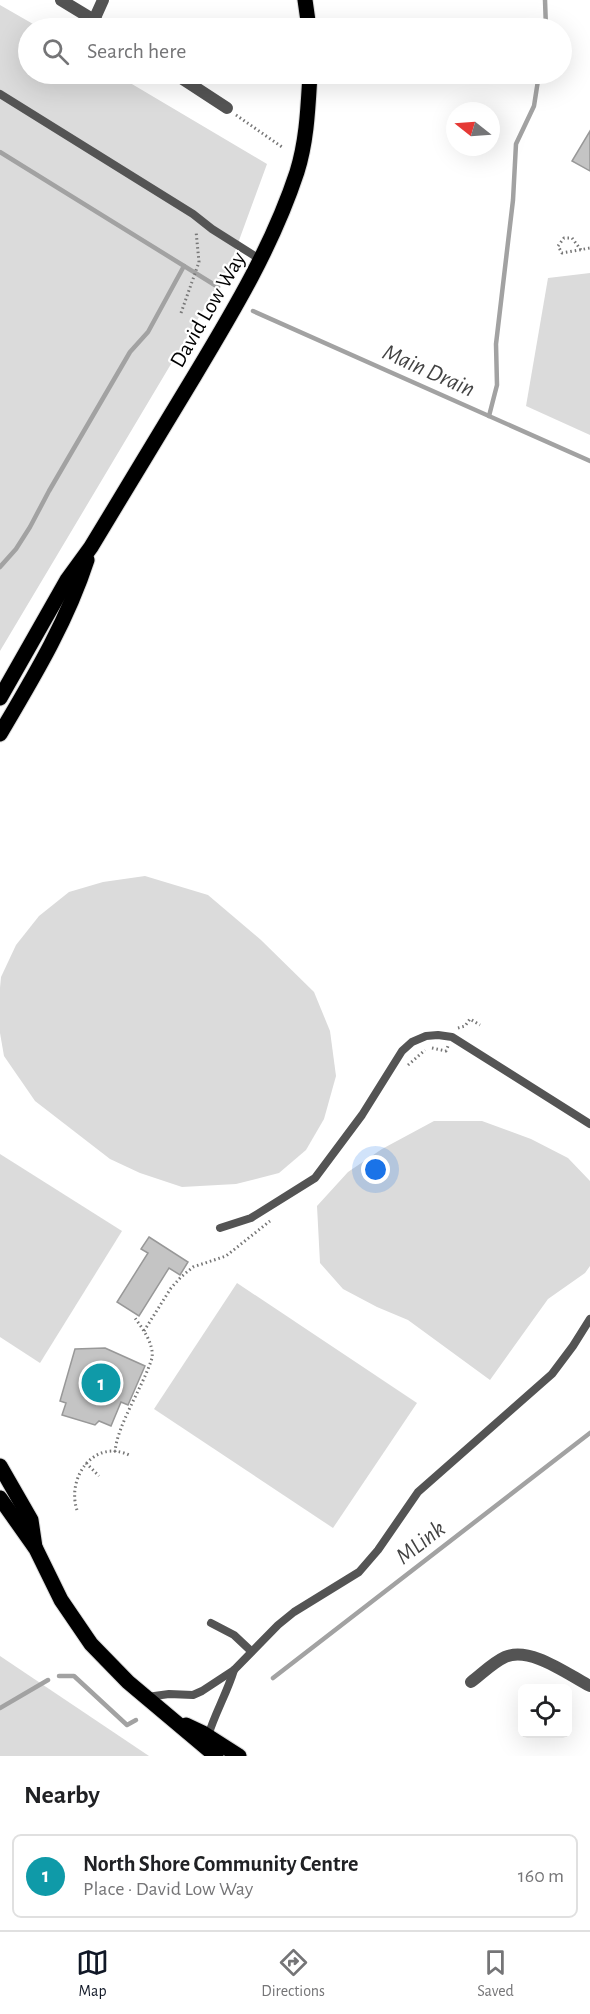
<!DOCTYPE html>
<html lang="en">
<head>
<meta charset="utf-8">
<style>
	body { margin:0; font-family:"Alegreya Sans",sans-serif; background:#f2f2f2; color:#202124 }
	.controls { position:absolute; right:18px; bottom:18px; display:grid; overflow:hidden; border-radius:9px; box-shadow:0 6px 24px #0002 }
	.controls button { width:54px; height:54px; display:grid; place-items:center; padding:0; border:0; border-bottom:2px solid #e0e0e0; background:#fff; color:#202124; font:30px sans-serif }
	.compass { position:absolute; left:446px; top:102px; width:54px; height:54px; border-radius:50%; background:#fff; box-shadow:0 6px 24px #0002; rotate:287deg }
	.you { position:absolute; left:376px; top:1170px; width:21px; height:21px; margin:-15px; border:4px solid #fff; border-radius:50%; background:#1a73e8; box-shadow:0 0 0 9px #1a73e833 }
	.badge { display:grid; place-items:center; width:39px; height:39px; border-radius:50%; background:#111827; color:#fff; font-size:20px; font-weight:700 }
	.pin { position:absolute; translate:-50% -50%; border:3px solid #fff; box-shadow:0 2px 6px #0006 }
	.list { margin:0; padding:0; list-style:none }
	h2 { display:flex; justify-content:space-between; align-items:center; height:78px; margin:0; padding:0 24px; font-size:26px }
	h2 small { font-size:20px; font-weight:400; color:#757577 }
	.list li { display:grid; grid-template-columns:39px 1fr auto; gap:18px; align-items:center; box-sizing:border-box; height:84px; margin:0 12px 12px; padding:0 12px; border:2px solid #e0e0e0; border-radius:9px }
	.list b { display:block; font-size:22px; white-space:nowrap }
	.list p { margin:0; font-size:20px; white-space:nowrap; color:#757577 }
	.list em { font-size:20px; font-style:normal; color:#757577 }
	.icon { flex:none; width:33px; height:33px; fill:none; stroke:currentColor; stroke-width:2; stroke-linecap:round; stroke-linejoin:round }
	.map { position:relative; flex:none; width:590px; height:1756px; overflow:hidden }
	.search { position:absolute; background:#fff; box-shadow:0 6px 24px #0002; left:18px; right:18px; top:18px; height:66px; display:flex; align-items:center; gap:15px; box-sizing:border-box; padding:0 21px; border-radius:33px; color:#757577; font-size:22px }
	.sheet { height:174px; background:#fff }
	nav { display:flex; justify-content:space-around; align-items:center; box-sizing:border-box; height:84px; border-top:2px solid #e0e0e0; background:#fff; font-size:16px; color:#757577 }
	nav a { display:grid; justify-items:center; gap:3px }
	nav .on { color:#111827 }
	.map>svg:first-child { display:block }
	.green { fill:#dbdbdb }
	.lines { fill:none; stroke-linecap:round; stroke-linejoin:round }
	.stream { stroke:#a2a2a2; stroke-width:4.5 }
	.building { fill:#c4c4c4; stroke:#989898; stroke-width:1.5 }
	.primary-casing { stroke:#dbdbdb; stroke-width:17 }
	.path { stroke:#767676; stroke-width:3; stroke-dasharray:1.5 3; stroke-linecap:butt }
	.service { stroke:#545454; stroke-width:8 }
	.minor { stroke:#545454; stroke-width:12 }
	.primary { stroke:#000; stroke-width:15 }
	.labels { text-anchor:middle; stroke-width:4.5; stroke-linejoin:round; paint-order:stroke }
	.street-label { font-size:22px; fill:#000; stroke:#fff }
	.water-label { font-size:24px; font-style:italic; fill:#434343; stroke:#fff }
</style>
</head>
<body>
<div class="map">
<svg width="590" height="1756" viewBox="0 0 590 1756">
	<rect width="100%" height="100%" fill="#fff"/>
	<g class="green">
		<path d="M0,5l40,23h-12v46h87l152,90 -37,101 -230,386z"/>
		<path d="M590,273v162l-64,-29 22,-128z"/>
		<path d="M145,876l63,19 53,45 53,52 16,39 6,45 -12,43 -18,31 -27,23 -43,11 -54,3 -42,-14 -30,-14 -75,-58 -31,-45 -4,-23v-45l1,-11 15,-32 23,-29 30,-24 34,-10z"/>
		<path d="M434,1121h48l49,18 37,19 22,23v85l-5,7 -37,26 -58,81 -82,-60 -31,-13 -34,-18 -23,-26 -3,-57 31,-34 34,-23z"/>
		<path d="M0,1154l122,77 -82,132 -40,-26z"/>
		<path d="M237,1283l180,120 -84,125 -179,-119z"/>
		<path d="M0,1656l149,100h-149z"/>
	</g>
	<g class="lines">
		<g class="stream">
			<path d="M545,0l1,28"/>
			<path d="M0,152l218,135"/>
			<path d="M253,311l337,150"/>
			<path d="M489,416l8,-31 -1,-41 17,-144 3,-56 18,-38 5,-32"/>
			<path d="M0,567l16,-18 14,-22 19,-36 81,-139 18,-20 36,-66"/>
			<path d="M59,1676h15l53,49 9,-5"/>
			<path d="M273,1678l317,-245"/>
			<path d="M0,1708l48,-28"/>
		</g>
	</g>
	<g class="building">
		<path d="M590,131v40l-18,-10z"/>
		<path d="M149,1237l39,25 -8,13 -11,-7 -30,48 -22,-14 31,-49 -7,-4z"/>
		<path d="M105,1348l40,18 -17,39 -7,-3 -10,24 -12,-5 -4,4 -33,-10 4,-12 -6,-2 15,-52z"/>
	</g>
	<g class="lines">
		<defs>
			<g id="primary">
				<path d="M305,0l4,28"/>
				<path d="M0,698l67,-118 24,-33c35,-57 69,-115 104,-172 39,-65 78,-130 102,-203 10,-32 11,-65 13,-98"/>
				<path d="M0,734c33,-56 67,-112 87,-174"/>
				<path d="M0,1466l31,54 4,27"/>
				<path d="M0,1498l36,51 25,51 30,44 37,38 88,74"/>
				<path d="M186,1725l17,8 36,23"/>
			</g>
		</defs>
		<use href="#primary" class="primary-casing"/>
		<g class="path">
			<path d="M236,115l46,32"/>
			<path d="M581,250l-9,-12h-8l-6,8 4,7 28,-5"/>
			<path d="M181,313l18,-51 -3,-31"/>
			<path d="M458,1028l7,-2 5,-7 10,6"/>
			<path d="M432,1048l14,3 2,-5"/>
			<path d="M408,1065l17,-15"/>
			<path d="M144,1331l27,-43 10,-11 12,-10 33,-11 44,-35"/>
			<path d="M115,1452c2,-27 28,-65 37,-94 2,-14 -9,-29 -17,-40"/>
			<path d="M86,1463l13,13"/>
			<path d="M77,1510c-11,-33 18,-73 54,-54"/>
		</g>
		<g class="service">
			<path d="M0,94l193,120 19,15 49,31"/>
			<path d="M220,1228l31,-10 64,-40 47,-63 40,-64 10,-9 14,-6 12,-1 14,2 138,87"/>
			<path d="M211,1623l23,12 17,16"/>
			<path d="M147,1697l22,-3 24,1 9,-4 32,-21 44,-45 16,-13 65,-40 19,-22 40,-58 134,-118 21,-28 17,-27"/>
			<path d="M208,1736c7,-23 19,-43 26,-66"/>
		</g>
		<g class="minor">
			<path d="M61,0l46,28"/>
			<path d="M94,20l9,-20"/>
			<path d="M175,74l52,34"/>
			<path d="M471,1682c11,-8 21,-19 34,-25 25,-11 62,17 85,29"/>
		</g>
		<use href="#primary" class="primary"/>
	</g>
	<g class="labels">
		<g class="street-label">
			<text transform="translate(207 309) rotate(-60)" y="8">David Low Way</text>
		</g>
		<g class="water-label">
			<text transform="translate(429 370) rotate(24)" y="8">Main Drain</text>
			<text transform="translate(420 1542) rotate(-38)" y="8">MLink</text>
		</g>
	</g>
</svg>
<div class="controls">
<button><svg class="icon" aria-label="locate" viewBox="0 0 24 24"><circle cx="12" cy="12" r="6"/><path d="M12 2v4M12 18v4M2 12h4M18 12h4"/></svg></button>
</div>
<svg class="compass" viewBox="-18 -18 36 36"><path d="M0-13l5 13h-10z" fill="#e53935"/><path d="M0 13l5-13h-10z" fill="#757577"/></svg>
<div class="you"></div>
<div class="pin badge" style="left:101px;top:1383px;background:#0f9aa8">1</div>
<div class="search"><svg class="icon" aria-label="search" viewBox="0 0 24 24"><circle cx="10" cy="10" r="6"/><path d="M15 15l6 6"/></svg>Search here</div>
</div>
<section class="sheet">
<h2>Nearby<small></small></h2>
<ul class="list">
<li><span class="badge" style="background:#0f9aa8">1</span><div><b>North Shore Community Centre</b><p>Place · David Low Way</p></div><em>160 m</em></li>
</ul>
</section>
<nav>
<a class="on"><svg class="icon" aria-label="map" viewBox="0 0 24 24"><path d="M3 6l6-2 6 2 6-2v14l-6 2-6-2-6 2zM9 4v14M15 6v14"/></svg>Map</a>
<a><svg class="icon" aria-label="directions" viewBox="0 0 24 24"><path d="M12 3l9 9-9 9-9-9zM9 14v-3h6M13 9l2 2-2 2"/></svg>Directions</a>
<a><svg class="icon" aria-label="saved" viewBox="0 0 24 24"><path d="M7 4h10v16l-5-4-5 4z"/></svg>Saved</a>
</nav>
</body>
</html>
